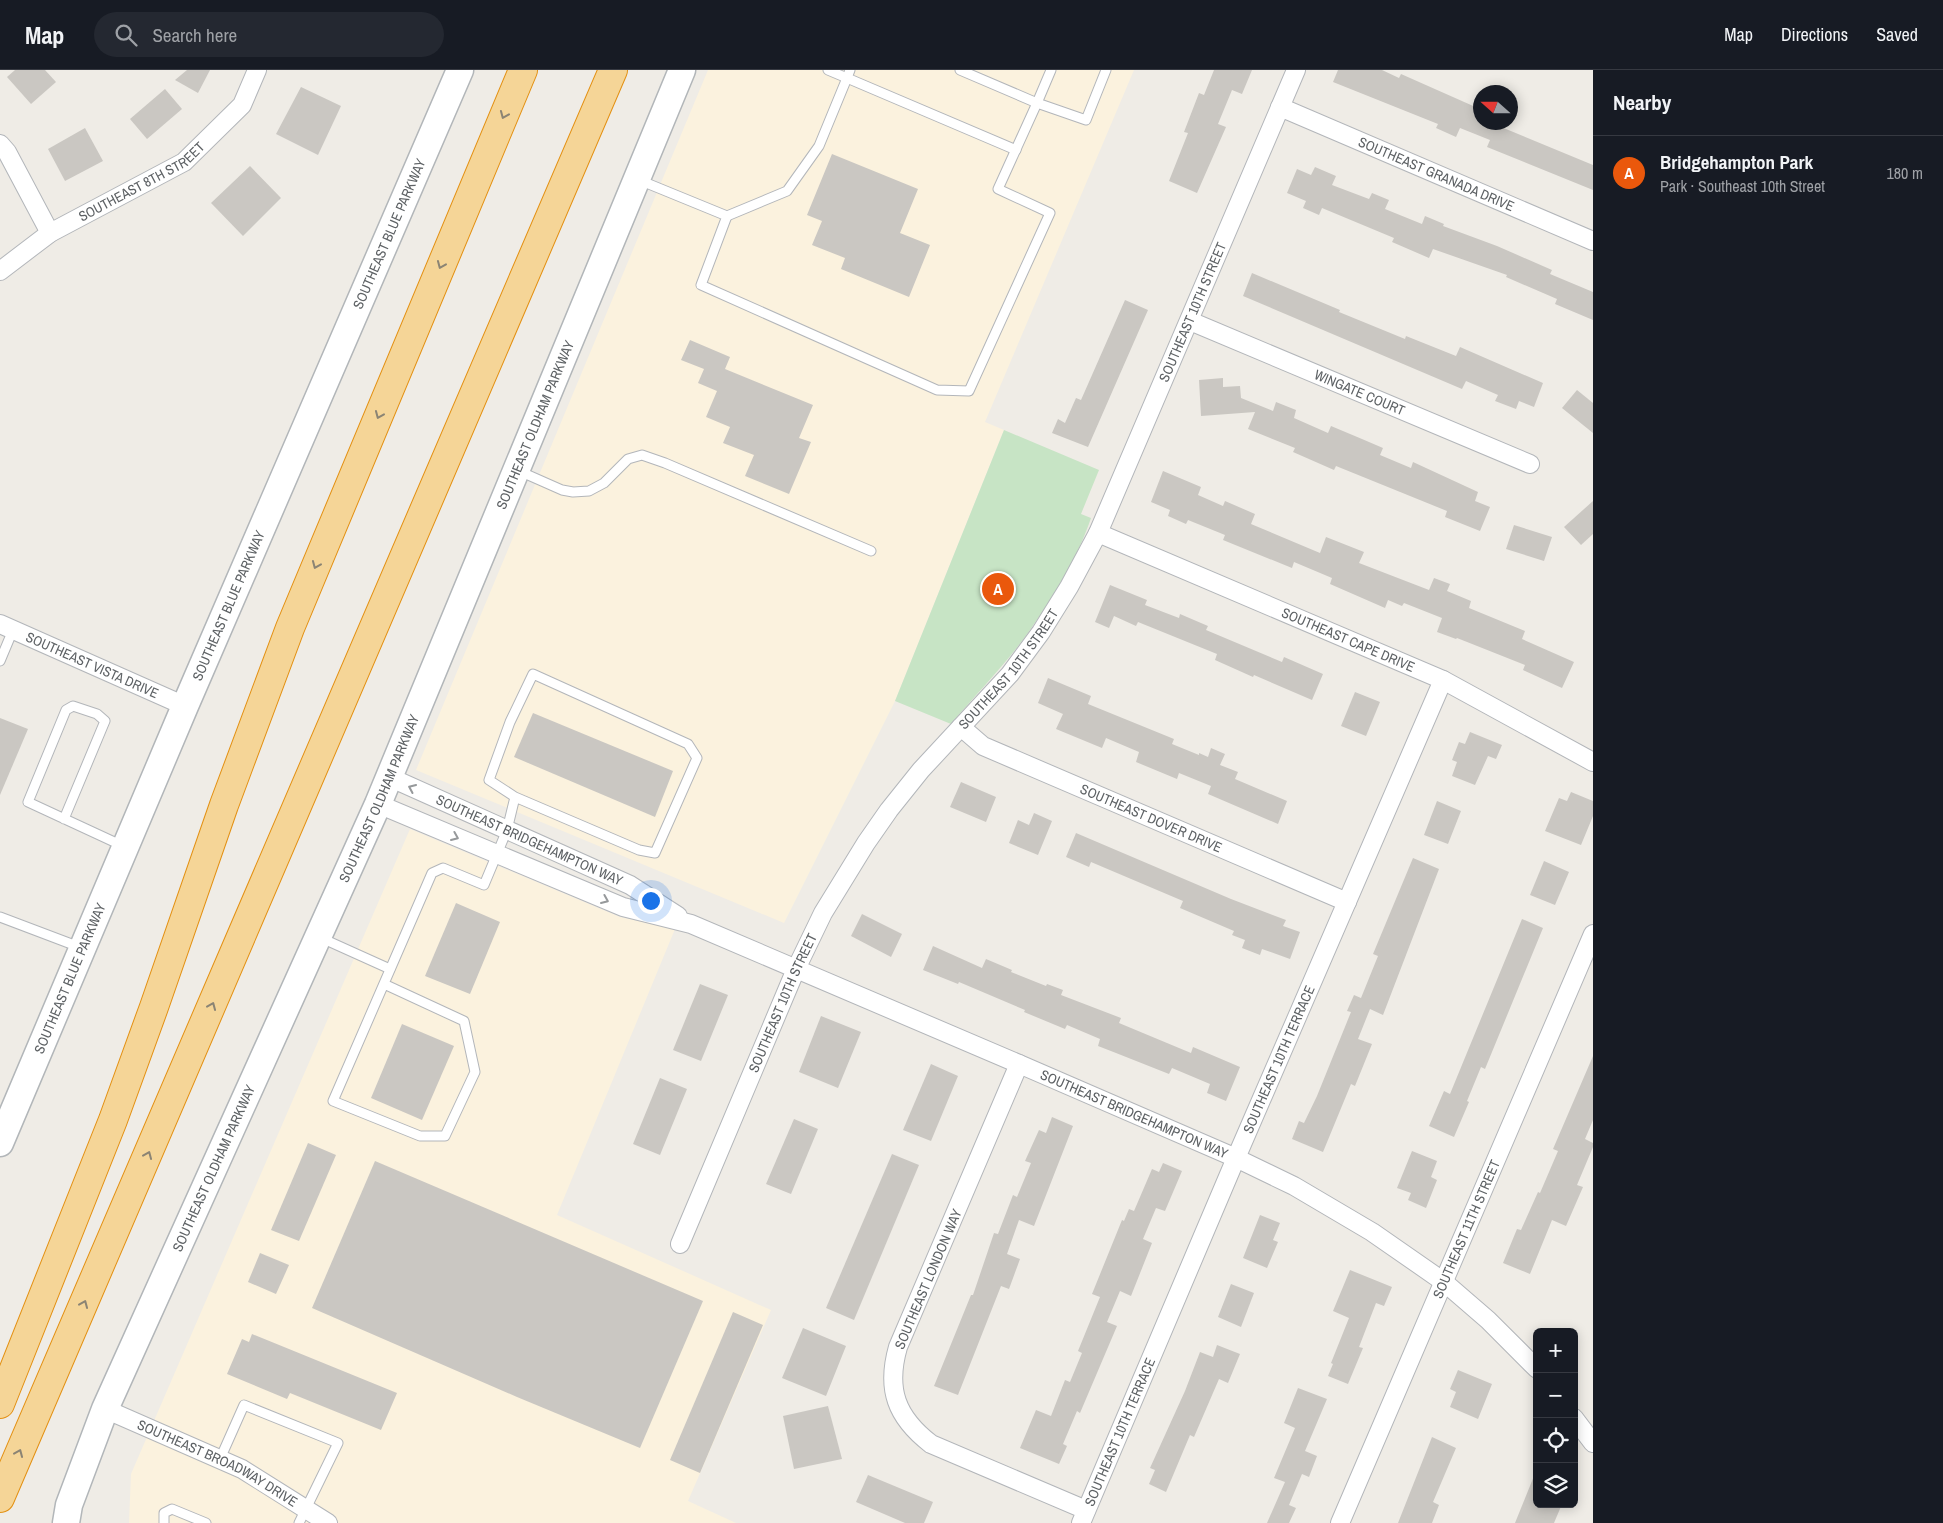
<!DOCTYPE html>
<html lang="en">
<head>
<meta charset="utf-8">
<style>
	body { margin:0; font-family:"Archivo Narrow",sans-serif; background:#242831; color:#f1f3f6 }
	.controls { position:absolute; right:15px; bottom:15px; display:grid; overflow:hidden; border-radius:8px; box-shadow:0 2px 12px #0003 }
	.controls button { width:45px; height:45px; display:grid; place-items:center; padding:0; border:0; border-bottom:1px solid #363941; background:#171b24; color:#f1f3f6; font:25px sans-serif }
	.compass { position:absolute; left:1473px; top:15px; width:45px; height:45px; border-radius:50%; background:#171b24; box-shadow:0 2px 12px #0003; rotate:291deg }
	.you { position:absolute; left:650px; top:830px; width:18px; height:18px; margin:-12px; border:4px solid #fff; border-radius:50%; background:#1a73e8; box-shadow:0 0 0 8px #1a73e833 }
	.badge { display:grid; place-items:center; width:32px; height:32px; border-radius:50%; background:#ea580c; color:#fff; font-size:16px; font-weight:700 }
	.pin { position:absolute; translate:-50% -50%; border:2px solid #fff; box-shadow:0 1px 5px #0006 }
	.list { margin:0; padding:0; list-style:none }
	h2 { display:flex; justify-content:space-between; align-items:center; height:65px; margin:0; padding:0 20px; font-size:21px }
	h2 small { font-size:16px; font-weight:400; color:#9ea1a6 }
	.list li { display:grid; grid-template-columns:32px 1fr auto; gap:15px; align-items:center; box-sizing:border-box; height:75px; padding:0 20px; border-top:1px solid #363941 }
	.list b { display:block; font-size:19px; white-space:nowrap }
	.list p { margin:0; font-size:16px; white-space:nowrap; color:#9ea1a6 }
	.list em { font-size:16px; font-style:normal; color:#9ea1a6 }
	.icon { flex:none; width:28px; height:28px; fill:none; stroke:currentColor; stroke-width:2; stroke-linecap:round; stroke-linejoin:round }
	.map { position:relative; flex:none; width:1593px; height:1453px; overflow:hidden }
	header { display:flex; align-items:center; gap:30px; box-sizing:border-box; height:70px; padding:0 25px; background:#171b24; border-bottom:1px solid #363941 }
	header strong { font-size:24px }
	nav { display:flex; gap:28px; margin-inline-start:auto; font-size:18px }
	.search { width:350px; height:45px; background:#242831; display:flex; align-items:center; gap:12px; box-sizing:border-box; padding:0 18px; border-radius:28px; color:#9ea1a6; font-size:19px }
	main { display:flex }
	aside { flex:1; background:#171b24 }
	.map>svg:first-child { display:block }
	.commercial { fill:#fbf2de }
	.green { fill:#c7e4c5 }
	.building { fill:#cac7c2 }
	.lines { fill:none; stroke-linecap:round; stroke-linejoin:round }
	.lane-casing { stroke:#b3b6ba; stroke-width:11 }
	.street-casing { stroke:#b3b6ba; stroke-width:20 }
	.secondary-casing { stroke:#b2b6b9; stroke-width:29 }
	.highway-casing { stroke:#e39012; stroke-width:30 }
	.lane { stroke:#fff; stroke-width:9 }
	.street { stroke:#fff; stroke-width:18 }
	.secondary { stroke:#fff; stroke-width:26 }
	.highway { stroke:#f5d597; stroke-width:28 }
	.oneway { stroke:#8b8474 }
	.oneway2 { stroke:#96999b }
	.labels { text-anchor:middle; stroke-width:4; stroke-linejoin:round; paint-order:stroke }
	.street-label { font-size:14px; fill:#5e6265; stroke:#fff }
</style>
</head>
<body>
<header>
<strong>Map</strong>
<div class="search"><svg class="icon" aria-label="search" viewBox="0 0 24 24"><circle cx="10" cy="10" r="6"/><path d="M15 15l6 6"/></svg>Search here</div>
<nav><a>Map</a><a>Directions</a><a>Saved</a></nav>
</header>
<main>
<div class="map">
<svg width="1593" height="1453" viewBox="0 0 1593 1453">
	<rect width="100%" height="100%" fill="#efece6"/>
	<g class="commercial">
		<path d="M708,0h426l-149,352 19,8 -109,271 -111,222 -368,-153z"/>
		<path d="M410,759l210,88 55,12 -118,286 214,95 -83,191 48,22h-607l2,-49z"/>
	</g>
	<path class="green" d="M1004,360l95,40 -18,44 10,4c-13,39 -37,78 -61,112 -23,33 -53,63 -79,94l-56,-23z"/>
	<g class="building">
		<path d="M15,0h30l11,12 -25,22 -24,-27z"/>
		<path d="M187,0h23l-12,23 -23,-13z"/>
		<path d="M1214,0h38l-10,24 -10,-4 -14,34 8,3 -29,66 -28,-12 19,-48 -4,-1 15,-39 5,2z"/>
		<path d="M1338,0h44l17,8 2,-4 79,35v13h9l104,43v25l-106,-43 3,-7 -30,-12 -4,9 -20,-9 2,-4 -105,-42z"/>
		<path d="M301,17l40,19 -23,49 -42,-21z"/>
		<path d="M165,19l17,20 -35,30 -17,-20z"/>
		<path d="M85,58l18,33 -38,20 -17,-32z"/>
		<path d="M832,84l86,35 -18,44 30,12 -21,52 -68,-28 4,-11 -33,-13 10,-24 -15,-6z"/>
		<path d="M250,96l31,32 -38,38 -32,-33z"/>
		<path d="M1315,97l21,9 -4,9 37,14 3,-6 17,7 -4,9 37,15 3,-8 19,8 -1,2 54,20 55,24 -2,4 43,18v28l-38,-16 2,-5 -51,-22 1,-2 -74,-26 -4,9 -37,-16 2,-4 -72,-30 -3,7 -16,-7 3,-7 -19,-8 10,-24 14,6z"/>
		<path d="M1252,203l88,37 -1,2 66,27 1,-3 50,20 4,-9 83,36 -9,24 -15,-6 -3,8 -21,-8 3,-6 -32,-14 -4,8 -219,-93z"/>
		<path d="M1125,230l23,10 -60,137 -36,-14 6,-14 7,4 11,-25 5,2z"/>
		<path d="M690,270l40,17 -5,12 88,36 -14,33 12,4 -22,52 -44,-18 9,-21 -31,-12 7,-16 -24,-10 11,-26 -19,-8 6,-14 -23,-9z"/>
		<path d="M1223,308v9l17,-1 1,12 32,13 3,-9 20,8 -2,8 34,15 3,-7 31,13 21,9 -3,7 31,13 2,-6 65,30 -3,9 15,6 -10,24 -35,-14 2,-6 -111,-45 -2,4 -41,-18 2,-4 -47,-19 7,-17 -54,4 -2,-36z"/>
		<path d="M1577,320l16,13v30l-31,-25z"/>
		<path d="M1163,401l38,16 -3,8 25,11 2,-5 30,13 -4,10 69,29 6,-16 38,15 -5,11 70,27 5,-12 16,6 -3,7 24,10 -2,7 56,23 -3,8 52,23 -12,26 -39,-18 2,-5 -68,-27 -1,1 -19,-7 5,-14 -38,-15 -2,3 -14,-6 -3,8 -55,-24 2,-6 -38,-16 -2,6 -69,-28 2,-5 -37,-15 -2,4 -18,-8 2,-6 -19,-8z"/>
		<path d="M1593,431v33l-12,11 -17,-18z"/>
		<path d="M1514,455l38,12 -8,24 -38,-12z"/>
		<path d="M1110,515l37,15 -2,5 34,13 1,-4 28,12 -2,4 76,32 2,-5 39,17 -11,26 -58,-25 -1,2 -38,-17 2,-6 -79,-32 -2,4 -22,-10 -5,12 -14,-6z"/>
		<path d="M1048,608l43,18 -3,8 86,35 -2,5 27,11v-2l9,4 3,-9 14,6 -5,11 18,7 -3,7 52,22 -9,23 -70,-30 3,-8 -32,-13 -2,6 -41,-17 3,-10 -33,-14 -4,10 -46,-19 7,-15 -25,-11z"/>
		<path d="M1355,622l25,10 -14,34 -25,-10z"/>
		<path d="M533,643l140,58 -18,46 -141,-60z"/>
		<path d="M0,648l28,11 -28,66z"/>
		<path d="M1470,662l32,13 -6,14 -8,-3 -13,29 -23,-9 5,-14 -5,-2 7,-18 6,2z"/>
		<path d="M961,712l35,15 -10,25 -36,-15z"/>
		<path d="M1571,722l22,9v15l-12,29 -36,-14 14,-33 8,3z"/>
		<path d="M1437,731l24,10 -13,33 -24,-9z"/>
		<path d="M1034,743l18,8 -14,34 -29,-12 9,-23 11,5z"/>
		<path d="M1076,763l155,66 55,21 -3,6 17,6 -10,27 -28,-10 -2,6 -18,-7 3,-8 -13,-5 2,-4 -54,-23 3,-7 -92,-39 -2,5 -23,-10z"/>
		<path d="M1413,788l26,11 -56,146 -13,-6 -12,30 14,5 -17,42 -4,-2 -28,68 -31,-13 7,-18 5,2 13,-27 34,-84 -4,-1 7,-16 7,3 17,-42 -5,-2z"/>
		<path d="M1544,791l25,11 -14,33 -25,-10z"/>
		<path d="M456,833l44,19 -30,72 -45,-18z"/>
		<path d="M862,844l40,20 -11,23 -40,-21z"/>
		<path d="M1522,849l21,9 -58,141 -4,-2 -14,34 2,1 -15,35 -25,-11 15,-35 6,3z"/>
		<path d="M933,876l49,22 4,-9 26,11 -1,2 35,14 1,-2 16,6 -2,5 60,23 -2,5 72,30 2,-6 47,20 -14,34 -19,-8 3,-9 -38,-16 -3,6 -53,-21 -18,-7 2,-7 -33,-14 -2,4 -41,-17 1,-2 -66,-28 -1,2 -35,-14z"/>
		<path d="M700,914l28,11 -27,66 -28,-11z"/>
		<path d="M821,946l40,16 -23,56 -39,-16z"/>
		<path d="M402,954l52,22 -32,74 -51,-22z"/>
		<path d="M1593,986v64l-8,19 8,4v4l-16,38 6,2 -17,39 -14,-6 -22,54 -27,-11 14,-34 4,1 17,-38 2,1 18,-42 -5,-2z"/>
		<path d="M931,994l27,12 -27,65 -28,-11z"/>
		<path d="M660,1008l27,11 -27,66 -27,-11z"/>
		<path d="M1052,1047l21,9 -39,100 -15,-6 -12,34 13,5 -11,30 -8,-3 -43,109 -24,-9 37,-91h2l21,-62 4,1 15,-39 4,2 14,-34 -6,-2 14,-31 7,3z"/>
		<path d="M794,1049l24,10 -27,65 -25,-10z"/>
		<path d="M308,1073l28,12 -37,86 -28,-11z"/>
		<path d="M1412,1081l25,10 -6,16 6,3 -11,28 -18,-8 3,-7 -14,-5z"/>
		<path d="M892,1084l27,11 -65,155 -28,-12z"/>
		<path d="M375,1091l328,140 -63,147 -123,-51 -205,-89z"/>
		<path d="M1163,1093l19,8 -17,40 -9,-3 -13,31 9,4 -21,53 -11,-5 -13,31 10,4 -37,87 -3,-2 -14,33 4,2 -8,18 -39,-16 16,-38 15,6 14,-36 5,2 12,-29 -4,-2 22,-54 -8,-3 30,-74 2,1 5,-12 5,2 18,-42 7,3z"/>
		<path d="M1260,1145l20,8 -7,17 5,2 -11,26 -24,-10z"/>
		<path d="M260,1183l29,12 -13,29 -28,-12z"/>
		<path d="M1350,1200l42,17 -8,19 -8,-3 -17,44 4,1 -15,36 -20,-8 5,-12 -2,-1 18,-45 -16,-7z"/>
		<path d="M1231,1214l23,9 -13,34 -23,-10z"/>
		<path d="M733,1242l30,13 -63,148 -30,-13z"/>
		<path d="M803,1258l43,18 -20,50 -44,-18z"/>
		<path d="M252,1264l145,59 -16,37 -91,-37 -3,6 -60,-25 15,-35 7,3z"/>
		<path d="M1217,1275l23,9 -12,29 -9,-4 -25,58 -4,-2 -24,57 -17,-8 6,-14 -5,-2 35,-77 15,-39 13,5z"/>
		<path d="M1458,1300l34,14 -14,35 -28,-12 6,-15 -6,-3z"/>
		<path d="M1298,1318l29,11 -22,52 12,5 -8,21 -7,-3 -13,31 7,3 -7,15h-22l18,-41 -11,-4 21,-50 -11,-5z"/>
		<path d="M828,1336l14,53 -48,10 -11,-53z"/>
		<path d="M1432,1367l24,11 -23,54 6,3 -7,18h-34z"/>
		<path d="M1536,1401l1,33h25l-8,19h-39z"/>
		<path d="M868,1405l65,27 -9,21h-19l-49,-21z"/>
	</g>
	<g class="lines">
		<defs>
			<g id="lane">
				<path d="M850,0l-3,8 169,72"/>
				<path d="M1051,0l-14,33 49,17 20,-50"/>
				<path d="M639,110l88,36 -26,69 236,105 32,1 81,-178 -52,-24 39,-86 -77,-33"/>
				<path d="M727,146l60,-25 32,-45 28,-68 -19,-8"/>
				<path d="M519,401l43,19 11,2 16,-1 15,-8 24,-24 14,-4 23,8 206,88"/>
				<path d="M0,591l13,-31"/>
				<path d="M64,749l41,-98 -8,-7 -24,-8 -7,4 -38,92 95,44"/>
				<path d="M0,847l82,31"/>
				<path d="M319,867l71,32"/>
				<path d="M384,914l80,37 11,51 -30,64h-25l-87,-35 99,-228 11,-5 41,17 23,-55 8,-33 -26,-17 21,-58 23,-48 155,70 9,14 -42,95 -16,-3 -124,-53"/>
				<path d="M220,1389l24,-54 94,38 -39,80"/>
				<path d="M164,1453v-10l8,-4 34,14"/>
			</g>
			<g id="street">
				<path id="s1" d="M1280,37l313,134"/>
				<path d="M0,74l7,8 43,81"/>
				<path id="s2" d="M0,201l50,-38 134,-71 58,-57 15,-35"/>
				<path id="s3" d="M1190,251l340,143"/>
				<path id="s4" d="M1098,463l345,147 150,82"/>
				<path id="s5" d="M0,554l185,82"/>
				<path id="s6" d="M961,657l22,19 364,156"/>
				<path id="s7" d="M389,707l241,108 48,31"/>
				<path id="s8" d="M378,734l245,103 68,17 328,140 217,94 58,28 78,46 72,50 44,38 49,49"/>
				<path d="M1019,994l-121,283c-12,42 -2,70 33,97l155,66"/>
				<path id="s9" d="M680,1174l116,-275 27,-56 43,-70 23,-33 32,-40 89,-96 31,-42 28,-45 29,-54 198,-463"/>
				<path id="s10" d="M105,1339l137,60 86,54"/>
				<path d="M1574,1348l19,25"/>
				<path id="s11" d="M1081,1453l155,-365 207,-478"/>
				<path id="s12" d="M1340,1453l253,-589"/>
			</g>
			<g id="secondary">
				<path id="s13" d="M0,1073l185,-437 275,-636"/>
				<path id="s14" d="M66,1453l3,-18 36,-96 273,-605 304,-734"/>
			</g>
			<g id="highway">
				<path d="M0,1334l113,-284 41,-113 70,-202 66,-177 233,-558"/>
				<path d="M0,1428l613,-1428"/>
			</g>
		</defs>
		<use href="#lane" class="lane-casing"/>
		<use href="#street" class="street-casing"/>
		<use href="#secondary" class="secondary-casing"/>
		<use href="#highway" class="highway-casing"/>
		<use href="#lane" class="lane"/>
		<use href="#street" class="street"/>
		<use href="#secondary" class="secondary"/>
		<use href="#highway" class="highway"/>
	</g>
	<defs><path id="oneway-chevron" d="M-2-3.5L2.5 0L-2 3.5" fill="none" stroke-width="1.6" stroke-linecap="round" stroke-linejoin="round" transform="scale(1.25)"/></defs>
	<g class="oneway">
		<use href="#oneway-chevron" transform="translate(504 45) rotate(113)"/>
		<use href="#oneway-chevron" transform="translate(441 195) rotate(113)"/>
		<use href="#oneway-chevron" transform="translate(379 345) rotate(113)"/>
		<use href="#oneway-chevron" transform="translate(316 495) rotate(113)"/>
		<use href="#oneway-chevron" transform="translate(212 936) rotate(-67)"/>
		<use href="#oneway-chevron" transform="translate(148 1085) rotate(-67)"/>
		<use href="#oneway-chevron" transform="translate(84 1234) rotate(-67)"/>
		<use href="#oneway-chevron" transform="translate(19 1383) rotate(-67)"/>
	</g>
	<g class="oneway2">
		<use href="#oneway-chevron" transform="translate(412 718) rotate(-156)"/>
		<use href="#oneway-chevron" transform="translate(455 767) rotate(23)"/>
		<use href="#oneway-chevron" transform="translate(605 830) rotate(23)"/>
	</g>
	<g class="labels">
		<g class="street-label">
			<text dy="5" stroke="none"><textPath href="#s1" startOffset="170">SOUTHEAST GRANADA DRIVE</textPath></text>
			<text dy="5" stroke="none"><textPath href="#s2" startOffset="168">SOUTHEAST 8TH STREET</textPath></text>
			<text dy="5" stroke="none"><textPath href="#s13" startOffset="989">SOUTHEAST BLUE PARKWAY</textPath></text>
			<text dy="5" stroke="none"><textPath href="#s9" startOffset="1072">SOUTHEAST 10TH STREET</textPath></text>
			<text dy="5" stroke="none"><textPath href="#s3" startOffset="184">WINGATE COURT</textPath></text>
			<text dy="5" stroke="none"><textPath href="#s14" startOffset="1195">SOUTHEAST OLDHAM PARKWAY</textPath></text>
			<text dy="5" stroke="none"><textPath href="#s13" startOffset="584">SOUTHEAST BLUE PARKWAY</textPath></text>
			<text dy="5" stroke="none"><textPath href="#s4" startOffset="272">SOUTHEAST CAPE DRIVE</textPath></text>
			<text dy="5" stroke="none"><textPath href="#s5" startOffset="101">SOUTHEAST VISTA DRIVE</textPath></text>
			<text dy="5" stroke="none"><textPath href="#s9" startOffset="668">SOUTHEAST 10TH STREET</textPath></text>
			<text dy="5" stroke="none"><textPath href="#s14" startOffset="790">SOUTHEAST OLDHAM PARKWAY</textPath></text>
			<text dy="5" stroke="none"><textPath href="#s6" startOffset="212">SOUTHEAST DOVER DRIVE</textPath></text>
			<text dy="5" stroke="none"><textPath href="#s7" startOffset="154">SOUTHEAST BRIDGEHAMPTON WAY</textPath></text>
			<text dy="5" stroke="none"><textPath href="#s13" startOffset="179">SOUTHEAST BLUE PARKWAY</textPath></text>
			<text dy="5" stroke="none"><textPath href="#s9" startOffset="262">SOUTHEAST 10TH STREET</textPath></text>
			<text dy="5" stroke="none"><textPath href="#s11" startOffset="504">SOUTHEAST 10TH TERRACE</textPath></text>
			<text dy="5" stroke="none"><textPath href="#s8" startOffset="818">SOUTHEAST BRIDGEHAMPTON WAY</textPath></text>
			<text dy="5" stroke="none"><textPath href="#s14" startOffset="385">SOUTHEAST OLDHAM PARKWAY</textPath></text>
			<text dy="5" stroke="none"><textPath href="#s12" startOffset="320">SOUTHEAST 11TH STREET</textPath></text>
			<text transform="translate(928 1209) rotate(-67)" y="5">SOUTHEAST LONDON WAY</text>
			<text dy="5" stroke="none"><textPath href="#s11" startOffset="99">SOUTHEAST 10TH TERRACE</textPath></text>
			<text dy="5" stroke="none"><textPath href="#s10" startOffset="125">SOUTHEAST BROADWAY DRIVE</textPath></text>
		</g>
	</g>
</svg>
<div class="controls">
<button>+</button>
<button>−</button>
<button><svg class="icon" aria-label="locate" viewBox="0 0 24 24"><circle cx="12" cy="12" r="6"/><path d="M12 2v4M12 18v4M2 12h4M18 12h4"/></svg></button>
<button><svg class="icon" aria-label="layers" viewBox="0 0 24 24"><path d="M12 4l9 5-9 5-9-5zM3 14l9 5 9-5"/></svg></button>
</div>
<svg class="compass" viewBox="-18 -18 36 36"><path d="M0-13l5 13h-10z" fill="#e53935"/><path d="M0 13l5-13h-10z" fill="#9ea1a6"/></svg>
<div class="you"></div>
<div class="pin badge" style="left:998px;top:519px">A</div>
</div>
<aside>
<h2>Nearby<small></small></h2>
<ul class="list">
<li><span class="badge">A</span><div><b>Bridgehampton Park</b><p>Park · Southeast 10th Street</p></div><em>180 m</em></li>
</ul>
</aside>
</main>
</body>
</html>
